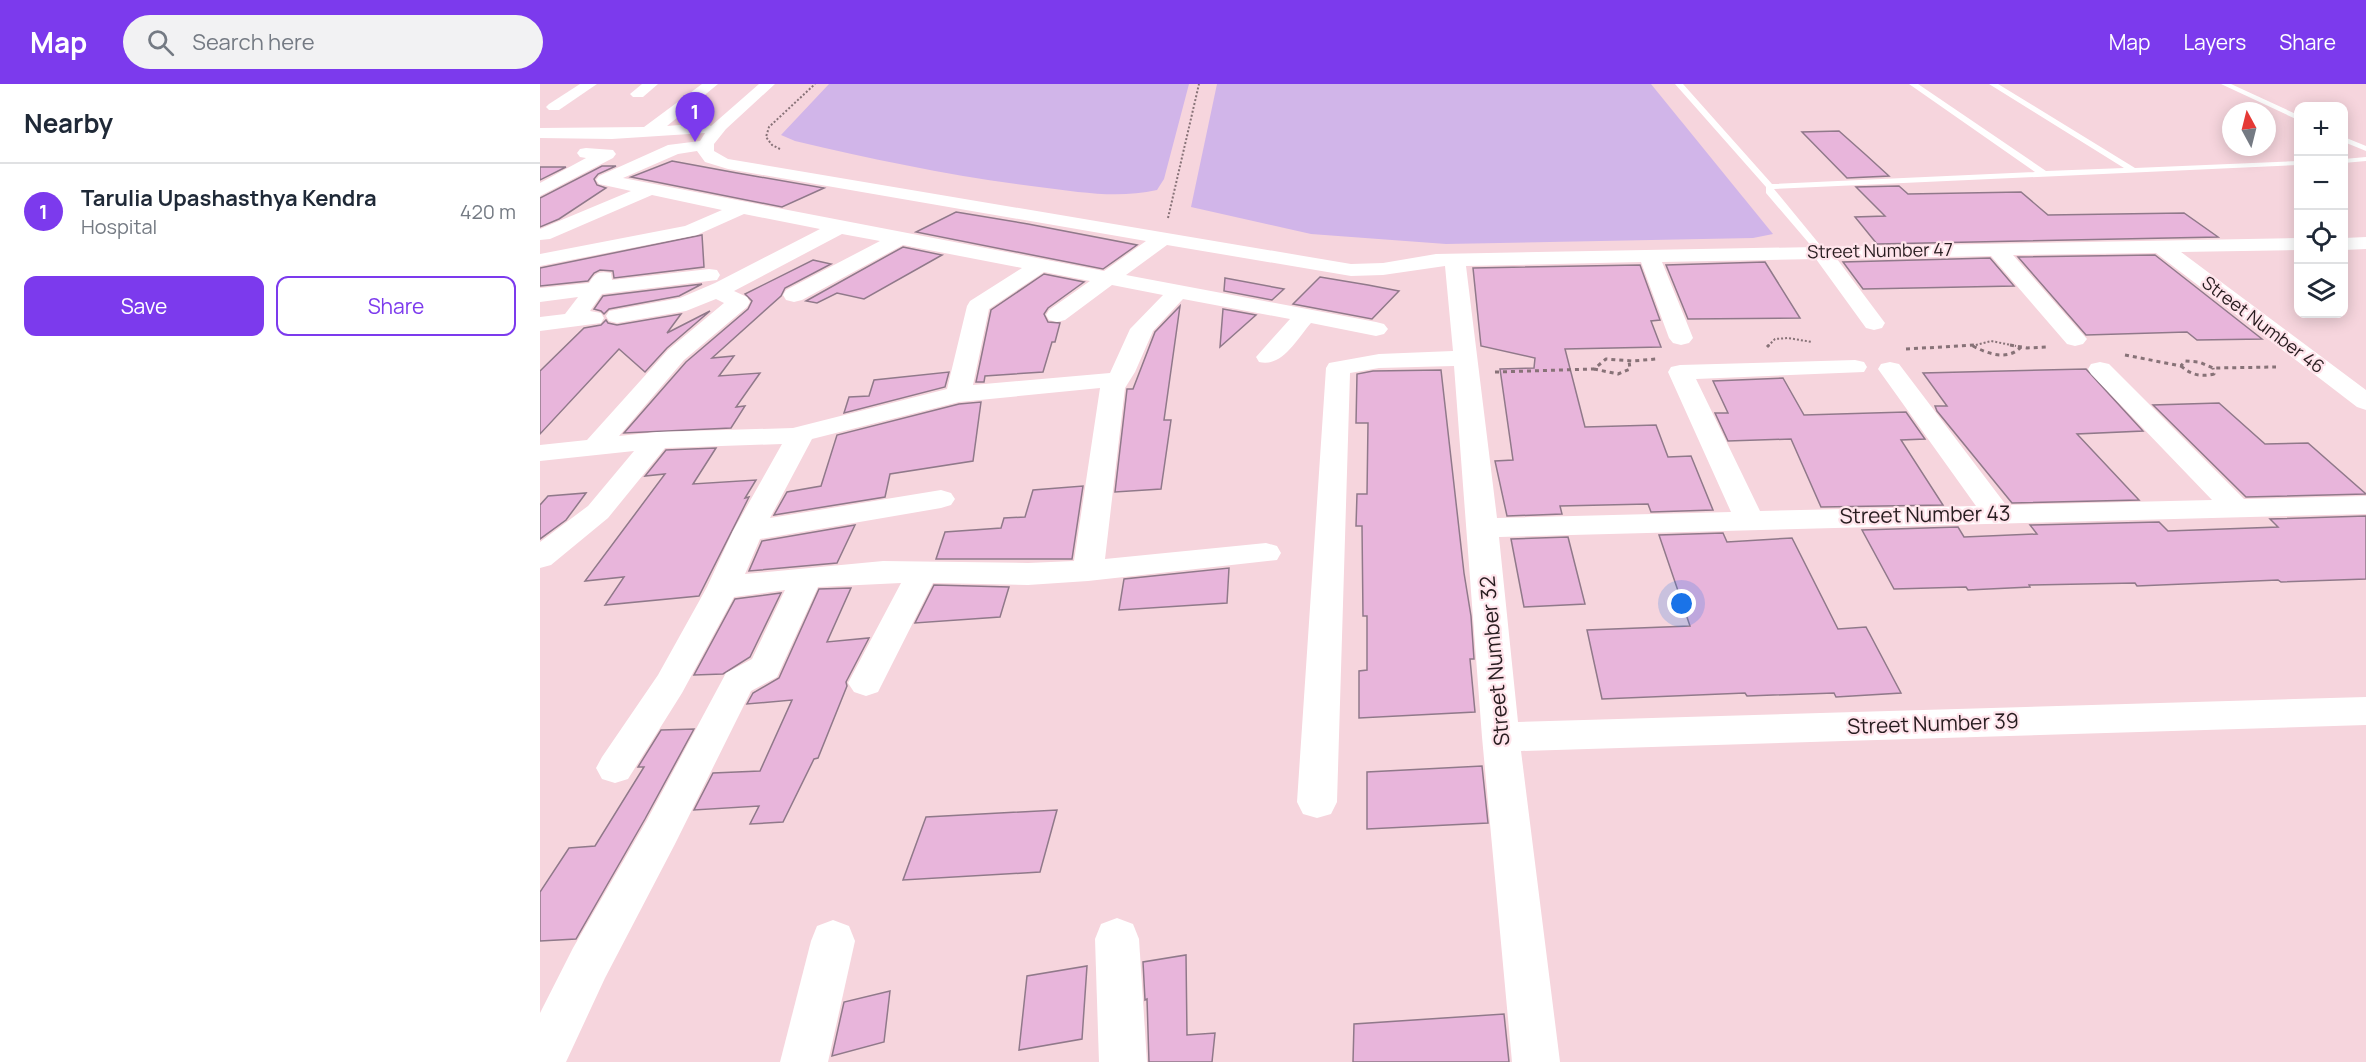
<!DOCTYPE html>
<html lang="en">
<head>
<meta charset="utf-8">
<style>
	body { margin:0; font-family:Manrope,sans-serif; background:#f2f2f3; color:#1f2937 }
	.controls { position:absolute; right:18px; top:18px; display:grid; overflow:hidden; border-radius:12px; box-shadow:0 3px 15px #0003 }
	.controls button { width:54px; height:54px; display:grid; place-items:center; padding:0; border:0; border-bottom:2px solid #e0e1e3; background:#fff; color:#1f2937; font:30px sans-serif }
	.compass { position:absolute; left:1682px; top:18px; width:54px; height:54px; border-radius:50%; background:#fff; box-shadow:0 3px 15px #0003; rotate:353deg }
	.you { position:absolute; left:1142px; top:520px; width:21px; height:21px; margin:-15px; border:4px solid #fff; border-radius:50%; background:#1a73e8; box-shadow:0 0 0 9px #1a73e833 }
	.badge { display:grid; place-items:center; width:39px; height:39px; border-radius:50%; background:#7c3aed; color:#fff; font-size:20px; font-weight:700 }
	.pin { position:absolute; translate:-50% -50px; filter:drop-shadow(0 2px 3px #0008) }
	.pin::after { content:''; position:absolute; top:32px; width:21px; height:18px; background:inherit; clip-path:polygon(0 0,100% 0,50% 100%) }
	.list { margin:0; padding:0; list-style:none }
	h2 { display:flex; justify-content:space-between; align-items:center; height:78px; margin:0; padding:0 24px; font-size:26px }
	h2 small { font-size:20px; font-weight:400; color:#747a83 }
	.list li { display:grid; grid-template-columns:39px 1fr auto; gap:18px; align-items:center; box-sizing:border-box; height:96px; padding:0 24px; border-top:2px solid #e0e1e3 }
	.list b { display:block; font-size:22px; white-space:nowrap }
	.list p { margin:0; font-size:20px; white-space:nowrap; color:#747a83 }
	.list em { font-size:20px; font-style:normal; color:#747a83 }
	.actions { display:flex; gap:12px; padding:18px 24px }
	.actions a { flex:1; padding:14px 0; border:2px solid #7c3aed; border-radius:12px; text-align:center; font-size:21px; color:#7c3aed }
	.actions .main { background:#7c3aed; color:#fff }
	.icon { flex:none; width:33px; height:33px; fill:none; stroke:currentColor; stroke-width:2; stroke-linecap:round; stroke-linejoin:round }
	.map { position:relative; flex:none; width:1826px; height:978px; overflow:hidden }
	header { display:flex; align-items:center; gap:36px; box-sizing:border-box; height:84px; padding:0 30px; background:#7c3aed; color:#fff }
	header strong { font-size:28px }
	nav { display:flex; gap:33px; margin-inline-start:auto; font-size:21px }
	.search { width:420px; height:54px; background:#f2f2f3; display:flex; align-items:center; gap:15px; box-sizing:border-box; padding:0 21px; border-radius:33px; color:#747a83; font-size:22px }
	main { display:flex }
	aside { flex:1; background:#fff }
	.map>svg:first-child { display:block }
	.water { fill:#d1b5e9 }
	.building { fill:#e8b5db; stroke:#90798a; stroke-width:1.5 }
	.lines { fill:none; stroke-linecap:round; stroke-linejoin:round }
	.path-far1 { stroke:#877277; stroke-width:2; stroke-dasharray:2 2; stroke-linecap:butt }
	.path { stroke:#877277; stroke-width:3; stroke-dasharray:4 4; stroke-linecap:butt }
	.service { fill:#fff; fill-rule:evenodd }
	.minor { fill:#fff; fill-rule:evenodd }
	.labels { text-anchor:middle; stroke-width:4.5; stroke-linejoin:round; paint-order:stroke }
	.far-street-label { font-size:18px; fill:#271c1f; stroke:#ffe4eb }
	.street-label { font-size:21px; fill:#271c1f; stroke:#ffe4eb }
</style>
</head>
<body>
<header>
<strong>Map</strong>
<div class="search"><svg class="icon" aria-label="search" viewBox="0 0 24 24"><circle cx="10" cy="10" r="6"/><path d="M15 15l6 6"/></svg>Search here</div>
<nav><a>Map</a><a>Layers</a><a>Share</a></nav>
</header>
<main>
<aside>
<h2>Nearby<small></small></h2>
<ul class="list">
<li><span class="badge">1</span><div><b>Tarulia Upashasthya Kendra</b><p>Hospital</p></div><em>420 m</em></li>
</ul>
<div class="actions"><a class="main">Save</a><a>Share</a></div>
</aside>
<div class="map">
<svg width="1826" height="978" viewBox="0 0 1826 978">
	<rect width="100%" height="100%" fill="#f6d5dd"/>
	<g class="water">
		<path d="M289,0h360l-25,95 -7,11c-40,9 -77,2 -118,-3 -83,-10 -163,-27 -244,-46l-14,-6z"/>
		<path d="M677,0h434l122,150 -20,4 -307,6 -135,-10 -120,-27z"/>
	</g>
	<g class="building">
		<path d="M1299,47l27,24 23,21 -42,2 -45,-46z"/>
		<path d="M132,77l65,12 87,15 -42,19 -151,-30z"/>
		<path d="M62,82h14l-18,8 -4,5 3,6 9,3 -47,31 -19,8v-29z"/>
		<path d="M0,83h26l-26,13z"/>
		<path d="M1359,102l9,8 113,-2 27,23 136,-2 34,24 -341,7 -22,-27 30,-1 -29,-29z"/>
		<path d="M416,128l72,12 109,21 -34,24 -187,-37z"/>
		<path d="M162,151l2,32 -90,11 -1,-7 -13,-1 -6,3 -6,8 -48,5v-18z"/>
		<path d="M363,163l39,8 -78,44 -27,-6 -20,10 -11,-2z"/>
		<path d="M1615,171l107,84 -65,1 -10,-8 -101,3 -68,-78z"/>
		<path d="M1450,174l24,28 -151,3 -20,-27z"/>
		<path d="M273,176l18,4 -46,24 -4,8 -69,62 22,-2 -15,20 41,-3 -24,34 9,-1 -14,22 -107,5 62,-71 62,-53 4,-8 -7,-7z"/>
		<path d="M1225,178l35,56 -112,1 -22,-54z"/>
		<path d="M1100,181l20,55 -9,1 10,26 -96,2 20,78 71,-2 12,32 23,-1 22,54 -62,2 -3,-8 -88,2 2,8 -55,2 -12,-55 18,-1 -13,-91 34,-1 1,-10 -54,-12 -8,-78z"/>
		<path d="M504,190l40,8 -36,26 -4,6 4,8 12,1 -5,19h-3l-9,30 -58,4 -1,6h-8l15,-72z"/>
		<path d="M780,193l48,8 31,6 -27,28 -79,-15z"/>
		<path d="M685,194l59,11 -12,11 -48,-9z"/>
		<path d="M162,200l-23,12 -70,13 -5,5 -3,-3 -7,-2 9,-13z"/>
		<path d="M640,222l-16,114h7l-10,69 -46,3 12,-103h6l22,-57z"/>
		<path d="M683,225l33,6 -36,32z"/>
		<path d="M170,227l-43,37 -22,24 -26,-23 -79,85v-63l44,-43 17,-3 5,-5 2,3 9,2 64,-11 -14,19z"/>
		<path d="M1546,285l57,62 -66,3 62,66 -127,3 -75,-92 -2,-5h12l-24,-33z"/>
		<path d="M901,286l23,203 7,43 3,43h-4l5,53 -116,6v-47l8,-1v-54h-4l-1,-90h-6l1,-32h10l1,-71h-12l1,-49 16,-3z"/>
		<path d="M409,288l-4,15 -101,26 5,-16 20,-1 5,-16z"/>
		<path d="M1243,294l21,37 102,-3 19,27 -24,1 42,65 -122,2 -30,-68 -63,2 -13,-28h13l-15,-32z"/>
		<path d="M441,318l-8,59 -83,13 -5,23 -111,18 13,-23 34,-6 16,-51 122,-31z"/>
		<path d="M1679,319l46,41 43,-1 58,51 -120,3 -93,-92z"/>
		<path d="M176,364l-23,36 63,-4 -11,18 4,-1 -50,99 -94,9 19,-28 -39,4 80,-107 -20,2 21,-26z"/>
		<path d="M543,402l-11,73h-136l9,-27 56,-4 3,-10 21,-1 8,-27z"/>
		<path d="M46,409l-20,27 -26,19v-34l8,-9z"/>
		<path d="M1826,432v63l-85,3 -3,-2 -141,6 -2,-3 -106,2 1,2 -62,3 -2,-3 -72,2 -32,-59 96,-3 6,10 73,-3 -7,-9 129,-3 9,9 110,-4 -8,-8z"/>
		<path d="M315,441l-18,38 -88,8 13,-30z"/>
		<path d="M1183,449l4,9 65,-4 46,91 28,-2 35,66 -65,4 -2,-4 -87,3 -2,-3 -143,6 -15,-69 103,-4 -31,-91z"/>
		<path d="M1028,453l17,67 -61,3 -13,-68z"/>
		<path d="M689,484l-2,35 -108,7 5,-31z"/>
		<path d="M394,501l75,2 -9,30 -85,6z"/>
		<path d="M311,504l-24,54 42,-4 -23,44 1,4 -29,72 -4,1 -31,63 -33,2 9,-18 -65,4 19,-37 47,-2 32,-71 -45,4 6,-11 26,-15 40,-89z"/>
		<path d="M241,509l-31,64 -27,17 -29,1 41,-76z"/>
		<path d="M154,645l-49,90 -69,120 -36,2v-49l29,-44 26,-2 49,-79h-6l23,-37z"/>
		<path d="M942,682l6,57 -121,6v-57z"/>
		<path d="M517,726l-17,62 -137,8 23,-63z"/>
		<path d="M646,871l1,80 28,-2 -3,29h-63l-2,-63 -2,1 -2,-38z"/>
		<path d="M547,882l-5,73 -63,11 8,-74z"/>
		<path d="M350,907l-6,51 -52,14 12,-54z"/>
		<path d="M964,930l5,48h-156l1,-38z"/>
	</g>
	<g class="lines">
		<g class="path-far1">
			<path d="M240,65l-8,-4 -6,-8 3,-10 46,-43"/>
			<path d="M628,134l31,-134"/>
			<path d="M1228,262l7,-7 13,-1 24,4"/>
			<path d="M1432,262l19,-5 25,5"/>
		</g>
		<g class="path">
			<path d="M1470,261l17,3 20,-1"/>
			<path d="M1433,262c15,8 35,15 48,1"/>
			<path d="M1227,263l2,-2"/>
			<path d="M1366,265l70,-4"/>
			<path d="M1585,271l56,11 4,-5 14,1 14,6 63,-1"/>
			<path d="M1641,282c10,9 20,11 33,8l-1,-6"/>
			<path d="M1054,285l24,5 12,-5 -1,-8"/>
			<path d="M955,288l99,-3 12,-10 27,2 23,-2"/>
		</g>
		<g class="service">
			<path d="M1135,0h8l89,100 263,-12 -126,-88h9l128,87 78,-3 -135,-84h9l137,84 163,-7v4l-524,24 51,62v4h-6l-53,-62v-6z"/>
			<path d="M1681,0h10l67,31v5z"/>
			<path d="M1804,53l22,9v5l-22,-9z"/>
			<path d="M1826,73v4l-22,2v-4z"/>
		</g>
		<g class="minor">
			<path d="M40,0h17l-38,26h-10l-3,-3 3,-3z"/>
			<path d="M102,0h16l-15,13h-10l-3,-3z"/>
			<path d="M162,0h16l-51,42 37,-3 7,3 48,-42h16l-49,45 -12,15v7l14,8 623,105 32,-1 53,-9 862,-16v12l-117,2 185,138v20l-9,-3 -201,-154 -143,2 74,84 -4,5 -8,2 -8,-2 -76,-88 -154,3 48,64 -3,5 -8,2 -8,-2 -50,-69 -154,3 31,76 -4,5 -8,2 -8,-2 -4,-5 -28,-76 -175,4 31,252 234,-6 -63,-140 3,-5 9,-2 175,-5 9,2 3,5 -3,5 -168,7 64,132 216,-5 -98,-137 3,-5 9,-2 9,2 107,141 206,-5 -121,-126 -3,-5 3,-5 9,-2 9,2 135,135 122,-3v18l-867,23 19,185 848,-25v28l-845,26 39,311h-48l-30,-325 -28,-371 -75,2 -29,5 -13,429 -6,12 -14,4 -14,-4 -6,-12 29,-434 3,-5 50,-9 74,-3 -8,-85 -62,9 -32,1 -184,-31 -41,30 250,47 8,2 4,5 -4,5 -8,2 -65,-13c-14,16 -29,45 -52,39l-3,-5 34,-38 -107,-20 -30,32 -18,41 -10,16 -20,171 161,-16 11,3 4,7 -4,7 -189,21 -60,4 -95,-2 -55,109 -12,4 -12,-4 -6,-9 53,-100 -83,4 -41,90 -26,14 -76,153 -70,134 -39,84h-26v-49l33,-65 74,-128 79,-147 26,-14 33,-69 -51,7 -52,96 -54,86 -13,4 -13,-4 -6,-11 6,-11 56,-82 49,-88 26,-56 49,-87 -117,4 -57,70 -57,47 -11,3v-26l48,-36 46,-55 -94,10v-16l47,-5 81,-90 56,-47 -8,-4 -30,12 -69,12 -8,-2 -3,-5 3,-5 71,-13 35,-15 105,-54 -76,-15 -47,21 -157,31v-12l145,-28 37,-16 -70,-15 -102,44 -10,1v-11l91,-38 -32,-7 -3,-4 3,-4 69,-31 32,-4 5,-8 -93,6 -72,-1v-10l104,-1zM157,67l8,11 23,7 418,72 -42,30 -481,-93 55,-24zM302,150l38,7 -94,49 -3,5 3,5 8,2 8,-2 101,-55 119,23 -52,33 -3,5 -20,83 -154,39 -136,4 -38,4 65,-76 63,-53 3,-5 -3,-5 -13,-6zM504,188l46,9 -41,29 -3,5 3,5 8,2 8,-2 47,-35 51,10 -33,34 -20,44 -137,12 16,-76zM560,304l-26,173 -46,2 -145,-2 -138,13 15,-35 181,-31 10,-3 4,-6 -4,-6 -10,-3 -171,28 42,-79 147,-37z"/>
			<path d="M46,64l27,2 3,4 -3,4 -73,38v-13l46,-25 -6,-1 -3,-4 3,-4z"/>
			<path d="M1826,153v12l-22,1v-12z"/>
			<path d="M169,185l8,1 3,5 -3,5 -115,14 -12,17 11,2 3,5 -3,5 -61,8v-14l25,-3 13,-17 -38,5v-14l49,-5c6,-10 10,-12 22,-10l1,7z"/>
			<path d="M577,834l16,6 6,15 8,123h-48l-4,-123 6,-15z"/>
			<path d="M293,836l16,6 6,15 -27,121h-48l31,-121 6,-15z"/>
		</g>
	</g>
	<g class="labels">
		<g class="far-street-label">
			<text transform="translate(1340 167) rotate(-1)" y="6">Street Number 47</text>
			<text transform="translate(1723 241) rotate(37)" y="6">Street Number 46</text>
		</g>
		<g class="street-label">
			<text transform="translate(1385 431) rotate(-1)" y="7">Street Number 43</text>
			<text transform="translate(955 577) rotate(-95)" y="7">Street Number 32</text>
			<text transform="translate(1393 640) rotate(-2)" y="7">Street Number 39</text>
		</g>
	</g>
</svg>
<div class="controls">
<button>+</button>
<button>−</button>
<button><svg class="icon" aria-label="locate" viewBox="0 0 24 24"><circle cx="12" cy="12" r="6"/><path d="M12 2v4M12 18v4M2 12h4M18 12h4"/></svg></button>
<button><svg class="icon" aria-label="layers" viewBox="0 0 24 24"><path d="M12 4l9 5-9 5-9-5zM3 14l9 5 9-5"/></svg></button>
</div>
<svg class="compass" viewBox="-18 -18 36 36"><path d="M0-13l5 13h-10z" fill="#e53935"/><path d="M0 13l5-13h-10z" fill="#747a83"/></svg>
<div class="you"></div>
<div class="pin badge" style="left:155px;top:58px">1</div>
</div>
</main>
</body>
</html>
